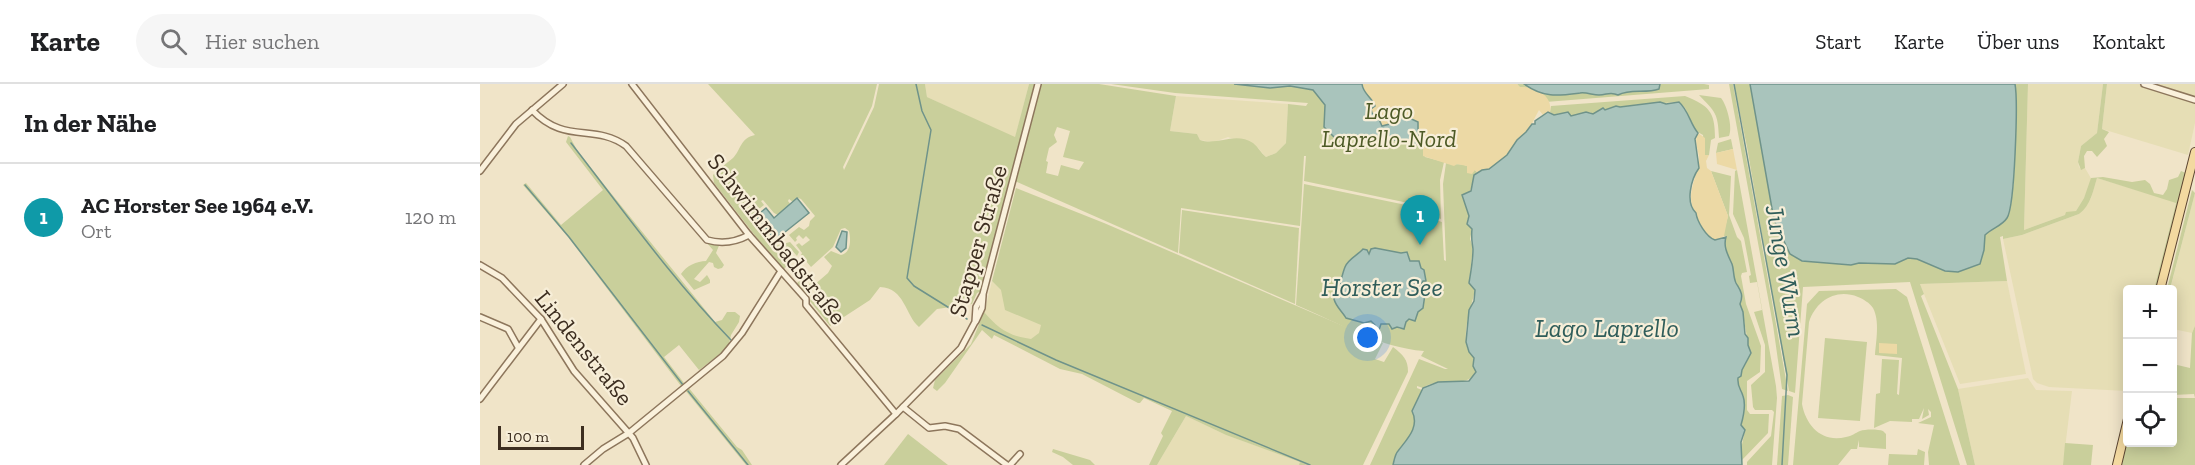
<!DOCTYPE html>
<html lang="de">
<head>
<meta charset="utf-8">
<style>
	body { margin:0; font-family:"Zilla Slab",serif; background:#f6f6f6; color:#202124 }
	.controls { position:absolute; right:18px; bottom:18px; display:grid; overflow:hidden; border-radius:6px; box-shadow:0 3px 15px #0003 }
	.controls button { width:54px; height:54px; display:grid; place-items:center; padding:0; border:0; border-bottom:2px solid #e0e0e0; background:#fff; color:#202124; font:30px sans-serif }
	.scale { position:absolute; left:18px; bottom:15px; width:86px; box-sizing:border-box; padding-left:6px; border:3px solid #3d2e20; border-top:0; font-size:16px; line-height:21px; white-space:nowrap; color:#3d2e20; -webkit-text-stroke:4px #f7eed8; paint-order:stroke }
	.you { position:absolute; left:888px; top:254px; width:21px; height:21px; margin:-15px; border:4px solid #fff; border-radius:50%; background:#1a73e8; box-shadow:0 0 0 9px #1a73e833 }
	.badge { display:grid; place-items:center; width:39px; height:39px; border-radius:50%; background:#9e2a2b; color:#fff; font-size:20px; font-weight:700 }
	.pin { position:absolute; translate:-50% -50px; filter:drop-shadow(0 2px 3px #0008) }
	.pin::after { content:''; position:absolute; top:32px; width:21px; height:18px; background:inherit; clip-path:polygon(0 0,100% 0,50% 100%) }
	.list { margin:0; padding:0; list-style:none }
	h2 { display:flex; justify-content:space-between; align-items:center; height:78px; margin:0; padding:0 24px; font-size:26px }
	h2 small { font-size:20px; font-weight:400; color:#757577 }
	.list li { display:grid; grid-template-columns:39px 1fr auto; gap:18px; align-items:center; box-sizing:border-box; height:108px; padding:0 24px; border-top:2px solid #e0e0e0 }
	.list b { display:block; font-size:22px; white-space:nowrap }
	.list p { margin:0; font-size:20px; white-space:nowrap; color:#757577 }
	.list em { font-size:20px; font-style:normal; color:#757577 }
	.icon { flex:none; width:33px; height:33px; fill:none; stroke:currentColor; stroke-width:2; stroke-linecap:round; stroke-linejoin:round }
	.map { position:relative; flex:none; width:1715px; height:381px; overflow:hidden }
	header { display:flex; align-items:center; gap:36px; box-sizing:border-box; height:84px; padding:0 30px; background:#fff; border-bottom:2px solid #e0e0e0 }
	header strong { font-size:28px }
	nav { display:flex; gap:33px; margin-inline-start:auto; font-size:21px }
	.search { width:420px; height:54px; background:#f6f6f6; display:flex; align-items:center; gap:15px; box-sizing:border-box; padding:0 21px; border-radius:33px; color:#757577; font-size:22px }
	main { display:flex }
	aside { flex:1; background:#fff }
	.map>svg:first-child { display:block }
	.farmland { fill:#e6deb5 }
	.green { fill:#c9cf9b; fill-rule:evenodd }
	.sand { fill:#ecd9a5 }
	.water { fill:#a9c4bc; stroke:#6f938a; stroke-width:1.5 }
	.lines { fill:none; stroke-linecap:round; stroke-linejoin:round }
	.stream { stroke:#6f938a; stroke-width:1.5 }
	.street-casing { stroke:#8d765c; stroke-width:8 }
	.primary-casing { stroke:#5b4430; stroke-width:10 }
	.street { stroke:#faf1dc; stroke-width:5 }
	.primary { stroke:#f3d9a0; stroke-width:8 }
	.labels { text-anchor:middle; stroke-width:4.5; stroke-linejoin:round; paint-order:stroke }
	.park-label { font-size:24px; font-style:italic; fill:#4d5a26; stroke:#f7eed8 }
	.street-label { font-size:24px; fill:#3d2e20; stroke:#f7eed8 }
	.water-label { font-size:26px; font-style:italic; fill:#2f5d5a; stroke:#f7eed8 }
</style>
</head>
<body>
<header>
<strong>Karte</strong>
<div class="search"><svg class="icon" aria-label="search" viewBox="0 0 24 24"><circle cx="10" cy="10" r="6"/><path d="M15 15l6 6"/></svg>Hier suchen</div>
<nav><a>Start</a><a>Karte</a><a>Über uns</a><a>Kontakt</a></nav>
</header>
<main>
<aside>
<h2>In der Nähe<small></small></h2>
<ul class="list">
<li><span class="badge" style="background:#0f9aa8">1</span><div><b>AC Horster See 1964 e.V.</b><p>Ort</p></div><em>120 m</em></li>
</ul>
</aside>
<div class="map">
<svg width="1715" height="381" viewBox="0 0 1715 381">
	<rect width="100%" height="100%" fill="#f0e4c8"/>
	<g class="farmland">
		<path d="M445,0h104l-14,54 -88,-41z"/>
		<path d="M1548,0h75l-6,49 -16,13 -3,16 1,5 2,2 4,-1 7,12 -8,18 -8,13 -52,19z"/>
		<path d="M1627,0h32l56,19v20l-7,32 -86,-26z"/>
		<path d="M1669,0h46v14z"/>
		<path d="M696,12l112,8 -2,39 -10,10 -10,4 -8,-9 -30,-11 -14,5 -8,-1 -6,-1 -3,-6 -27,-3z"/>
		<path d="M1617,94l79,24 -22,87 -26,1 -1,101 -78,-4 -12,-4 -4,-4 -30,-140 19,-4 57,-21 12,-16z"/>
		<path d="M1715,109v133l-3,7 -19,-4 -1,-39h-2z"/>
		<path d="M512,197l9,9 55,30 -18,29 -58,-26 5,-13z"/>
		<path d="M1527,197l19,93 -66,10 -40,-100z"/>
		<path d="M1548,294l8,12 36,1 -9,74h-88l-17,-76z"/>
		<path d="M706,332l40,19 75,27 -2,3h-142z"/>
	</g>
	<g class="green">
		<path d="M228,0h169l-5,22 -29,61 1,3 30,-63 5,-23h46l2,13 88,40 14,-53h6l-53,207 -5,2 -5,11 -35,5 -18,18c-14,-12 -14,-39 -39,-40l-10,13 -40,26 -20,-25 7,-14 -11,8 -9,-12 4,-3 5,6 5,-3 2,3 15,-13 4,-7 -8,-9 7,-6 10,4c10,-2 10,-15 8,-24l-4,-3 -4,1 -8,18 -22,20 -10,-12 1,-2 -6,-8 3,-2 3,3 8,-6 -4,-4 -3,3 -4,-4 -3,3 1,2 -2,2 -6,-7 10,-8 5,3 5,-4 1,-5 5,-5 -14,-17 -3,-1 -5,4 -4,-3 -1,2 3,4 -13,10 -4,-2 -11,-13 -2,1 3,4 -10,8 -1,3 23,30 14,-4 9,10 -2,4 -7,-8 -5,3 5,6 -4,10 -4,3 -68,-87 -1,-8c6,-6 13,-11 20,-17 8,-8 7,-20 22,-23z"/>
		<path d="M560,0h59l77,12 -6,35 27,3 3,6c18,6 35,-9 53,3 5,4 8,10 13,14l10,-4 10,-10 2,-39 18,2 2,-3 -133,-10 -64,-9h403l-90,66 1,7 19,5 -4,18 1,39 -25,-7 -3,-8 -109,-23 2,-25h-2l-4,70 -119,-18 -3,45 -163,-72zM577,43l13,4 -7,26 21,5 -5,8 -18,-5 -3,11 -12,-3 2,-11 -2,-1 3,-13 8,-6 -3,-7z"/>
		<path d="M1037,0h187l5,1v4l-176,14z"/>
		<path d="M1249,0h4l55,307 -6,-2 -9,-64z"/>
		<path d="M1254,0h16l24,136 11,27 16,14 50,4 8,-2 36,1 12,-6 10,1 28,12 13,1 22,-8 4,-14 1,-15 19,-14 5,-8 5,-32 1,-97h13l-4,146 41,-15 1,-3 10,-1 8,-13 7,-20 12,-1 29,5 13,-2 5,4 4,9 9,2 4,-6 2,-9 9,-3 3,-6 5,2 -29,116h-3l22,-86 -79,-25c-4,13 -6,27 -18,36l-57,21 -19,4v-3l-3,1 7,44 -87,3 4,10 -3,2 37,93 17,76h-8l-57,-183 -107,5 -8,106 -6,-2 -42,-244z"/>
		<path d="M1623,0h4l-5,45 7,3 -5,7 3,7 -10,11 -5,-6h-5l-3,5 1,12 -4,2 -3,-8 3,-16 16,-13z"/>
		<path d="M1219,11l22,3c6,7 12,30 8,38l-10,2c-1,-26 -4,-26 -20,-43z"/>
		<path d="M1205,12c24,10 30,15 30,42l-4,2 -2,15h-4l-2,-20 -7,-4 -11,-23 -6,-6 -46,3 -28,5 -3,-2 -9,7 -3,-3 -19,4 -10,-3 -7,2 -4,-3 1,-6z"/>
		<path d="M88,52l2,1 7,13 29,37 109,135 7,-2 5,-8h8l5,4 -1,6 -8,13 -3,13 -29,22 -20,-25 -15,12 20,26 -3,3 -113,-149 -45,-52 3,-2 35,42 42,-35 -37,-48z"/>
		<path d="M1251,55l2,10 -17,4 2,-10z"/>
		<path d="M966,79c8,2 13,0 21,3l1,4h7l2,2 -3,5 -4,15 -7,3 6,21 -2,5 5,8 -2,10 3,8 -4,36 6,7c-4,19 -18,53 -1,68l-1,8 3,6c-10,18 -37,4 -53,16l-6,-2v2l5,2 -10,21c8,17 -5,28 -14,40 -3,3 -4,10 -5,14h-23l49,-106 26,10h3l-27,-13 3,-5c-44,-3 -87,-29 -128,-46l8,-121 107,22 3,8 28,8 2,38 2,1 -3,-77zM895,164l26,5 3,-1 4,2 3,8 8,-1 4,20 -3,5 5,1c1,16 -6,28 -20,35v6l-5,1 -3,-2 -7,1 -1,-4h-8l-2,6 -8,-9 -7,2 -19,-6c-3,-8 -9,-10 -11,-18 7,-11 6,-26 14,-37 4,-5 11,-7 15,-13l4,1 2,4z"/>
		<path d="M1257,86l39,216 1,12 -5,67h-25v-3l24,-26 3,-24 -2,-2h-17l-2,-3 -2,-22 14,-13v-27l-11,-33 8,-2 -5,-28 -7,1 -1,-7 2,-1 -7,-37 -11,-24 2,-43z"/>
		<path d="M1231,87l20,5 -2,39 8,22 4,4 6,31 -5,1 -1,3 5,28 15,42 -1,26 -13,9v29l3,4h19l-1,19 -26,27v5l-2,-11 5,-24 -4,-5c1,-7 3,-15 2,-23 0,-6 -5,-12 -6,-18 -1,-9 8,-17 11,-25 3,-6 -5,-46 -8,-55 5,-11 -1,-14 -5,-23 -1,-3 -1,-7 -2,-10 -3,-12 -11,-21 -7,-34l-3,-2 5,-19z"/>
		<path d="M536,104l88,35 279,120 -8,16 9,3 9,-15c10,8 15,12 15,25l-45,93h-64l1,-3 -74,-27 -40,-19 -29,49h-8l14,-29 -2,-3 11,-22 -28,-13 -4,5h-2l-56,-29 -22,-5 -66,-34 -2,4 -10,-9 -37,53 -8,8 -4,-3 2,-8 36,-36 13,-32c14,16 24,24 47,27l8,-6 2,-8 -36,-15 -4,-20 -9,-9z"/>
		<path d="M1712,106l3,3 -25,96h-3z"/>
		<path d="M702,126l117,18 -4,76 -116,-51z"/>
		<path d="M227,159h13l-4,10 8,12 -2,3 -4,1 -4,-2 -1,-4 -4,-1 -15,17 6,3 7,-7 3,5v3l-16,7 -13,-16c5,-8 16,-13 25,-13l7,-11z"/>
		<path d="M1416,205l11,8 53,168h-31l-1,-13 6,-27 -16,-2 13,-6v-5l-3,-3 1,6 -7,4 2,-11 -5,11h-7v3l-22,-1 -16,7 2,-34 4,-1 2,-34 17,1 -2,34 2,1 3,-37 -27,-3c1,-14 5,-34 -2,-47 -3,-5 -10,-9 -15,-11 -22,-9 -42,4 -49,25l-7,82c4,22 20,39 44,33 6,-1 9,-4 14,-6 5,-2 18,-2 23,0l3,3v15l-27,-2v-7l-2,9h-6l-13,16h-45l14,-161 12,-13z"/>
		<path d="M1715,242v139h-73l5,-24 45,1 1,-44h22l-1,-4 -21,1v-31l17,4 2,-35z"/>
		<path d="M1345,254l42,4 -7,79 -42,-3z"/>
		<path d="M208,303l49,60 5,3 10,15h-6l-61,-75z"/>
		<path d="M1308,311l5,2 -5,68h-11l5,-69z"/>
		<path d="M428,350l40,31h-64z"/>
		<path d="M1585,359l28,2 -2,20h-28z"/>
		<path d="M573,365l37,11 5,5h-22l-10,-8 -11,-5z"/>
		<path d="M1438,365l7,3 -1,13h-36l1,-11 28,1z"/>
	</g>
	<g class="sand">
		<path d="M882,0h155l3,3c15,-1 33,8 30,25l-7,3 -4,-5 -10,19 -12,11 -10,15 -18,14 -12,3 -2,-2 -3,4 -5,-1v-7l-10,-2 -3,2 -31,-10v-8l-6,-3c1,-5 2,-18 1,-23l-10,-5 -8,-1 -3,6 -15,4c-4,-3 -11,-12 -11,-17l4,-3 -5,-9 -7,-7z"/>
		<path d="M1218,49l7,5v17h4l-3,6 1,7 4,3 17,45 -4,20 -5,3h-7c-7,-6 -10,-12 -14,-19 -14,-25 -3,-35 1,-59 1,-10 -6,-18 -1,-28z"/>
		<path d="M1253,65l4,21 -20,-6 -1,-11z"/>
		<path d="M1399,259l18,1v10l-18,-1z"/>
	</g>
	<g class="water">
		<path d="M754,0h128c1,10 10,13 13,22l-4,3 1,4 6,4 4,9 15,-4 6,-7 15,7v21l-1,2 -20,-5 -63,-3 -10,-10 1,-22 -12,-15 -23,-4 -20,2z"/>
		<path d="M1044,0h136l-1,5c-14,5 -28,-1 -41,6 -8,-4 -11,0 -19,0 -6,0 -13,-3 -19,-2 -23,3 -36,5 -56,-9z"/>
		<path d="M1270,0h265c3,16 0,122 -8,134 -5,8 -15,10 -22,17l-1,15 -4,14 -22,8 -13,-1 -28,-12 -9,-1 -13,6 -36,-1 -8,2 -49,-4 -12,-7 -16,-34z"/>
		<path d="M1180,18l6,2 13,-2c10,9 11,22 19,31l-3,6 4,29c-8,11 -14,35 -3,45 1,8 10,24 19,27l11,-3c-3,10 2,18 6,27 2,5 1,13 4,19 4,7 8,11 4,21l3,8 2,22 3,4v7l3,8 -9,17 -1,6 -3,2c-1,9 3,11 5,18 3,8 0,22 -2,29l4,5 -4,12 1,23h-349c1,-4 2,-11 5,-14 9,-12 22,-24 14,-40l11,-23 15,-6 31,-1 7,-9 -3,-6 1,-8 -5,-6 -3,-10 3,-32 5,-9 1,-11 -6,-7c2,-12 4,-23 4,-34 -1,-8 -2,-11 -1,-20l-5,-5 2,-8 -7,-21 9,-4 3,-16 8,-5 7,-1 18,-14 10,-15 9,-8 6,-8h3v-3l13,-9 6,3 14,-3 3,4 15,-4 7,2 10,-6 2,2 11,-4 4,1z"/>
		<path d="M317,114l12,15 -34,27 -19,-24 10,-8 8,10z"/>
		<path d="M362,147l5,1 -1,16 -5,4 -5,-5z"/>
		<path d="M895,164l26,5 6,-1 3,9h9l2,7 3,2 2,11h-3l-3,5 6,1 -3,21 -5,4 -3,9 -6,-2 -3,3 -2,7 -7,-2 -5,2 -3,-5h-8l-2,6h-3l-1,-5 -4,-4 -7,2 -18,-5c-4,-7 -10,-11 -12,-19 6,-10 7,-22 11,-32 3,-8 13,-12 18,-18l4,1 2,4 2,-5z"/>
	</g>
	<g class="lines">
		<g class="stream">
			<path d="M436,0l6,27 9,19 -24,148 7,8 53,33"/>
			<path d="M1254,0l53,291 -5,90"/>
			<path d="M91,59c52,67 101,136 160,197"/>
			<path d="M45,101l44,52 114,148"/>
			<path d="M502,241l74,35 254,105"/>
			<path d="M208,307l60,74"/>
		</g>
		<defs>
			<g id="street">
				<path d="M152,0l117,151 57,64v6l90,109"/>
				<path d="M1664,0l51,16"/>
				<path d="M52,26c33,35 62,13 94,36l81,94c14,4 29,2 42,-5"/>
				<path d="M0,87l36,-47 47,-40"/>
				<path d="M0,181l22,13 39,41 33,52 59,67 13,27"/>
				<path d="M0,233l28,12 10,18"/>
				<path d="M496,237l6,-13 1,-12"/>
				<path d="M0,315l61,-80"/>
				<path d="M423,323l26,21 16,-2 14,3 48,36"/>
				<path d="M104,381l19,-16 26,-16 94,-77 19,-23 39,-62"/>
				<path d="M361,381l55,-51 65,-66 14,-26 1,-15 7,-13 55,-210"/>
				<path d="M530,381l10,-11"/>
			</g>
			<g id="primary">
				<path d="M1680,206l35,-138"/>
				<path d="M1637,381l11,-46"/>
			</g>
		</defs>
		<use href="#street" class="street-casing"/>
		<use href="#primary" class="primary-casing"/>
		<use href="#street" class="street"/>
		<use href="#primary" class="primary"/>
	</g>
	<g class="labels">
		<g class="park-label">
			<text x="909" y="35">Lago<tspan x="909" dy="28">Laprello-Nord</tspan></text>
		</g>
		<g class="street-label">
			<text transform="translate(297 155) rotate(52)" y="8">Schwimmbadstraße</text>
			<text transform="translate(498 157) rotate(-74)" y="8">Stapper Straße</text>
			<text transform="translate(104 264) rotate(51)" y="8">Lindenstraße</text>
		</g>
		<g class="water-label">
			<text transform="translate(1306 187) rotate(80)" y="9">Junge Wurm</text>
			<text x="902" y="212">Horster See</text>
			<text x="1127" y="253">Lago Laprello</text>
		</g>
	</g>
</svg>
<div class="controls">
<button>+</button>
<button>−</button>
<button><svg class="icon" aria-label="locate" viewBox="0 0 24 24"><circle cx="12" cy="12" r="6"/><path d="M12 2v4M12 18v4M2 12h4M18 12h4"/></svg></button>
</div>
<div class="scale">100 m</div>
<div class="you"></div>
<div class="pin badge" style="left:940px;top:161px;background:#0f9aa8">1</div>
</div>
</main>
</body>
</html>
